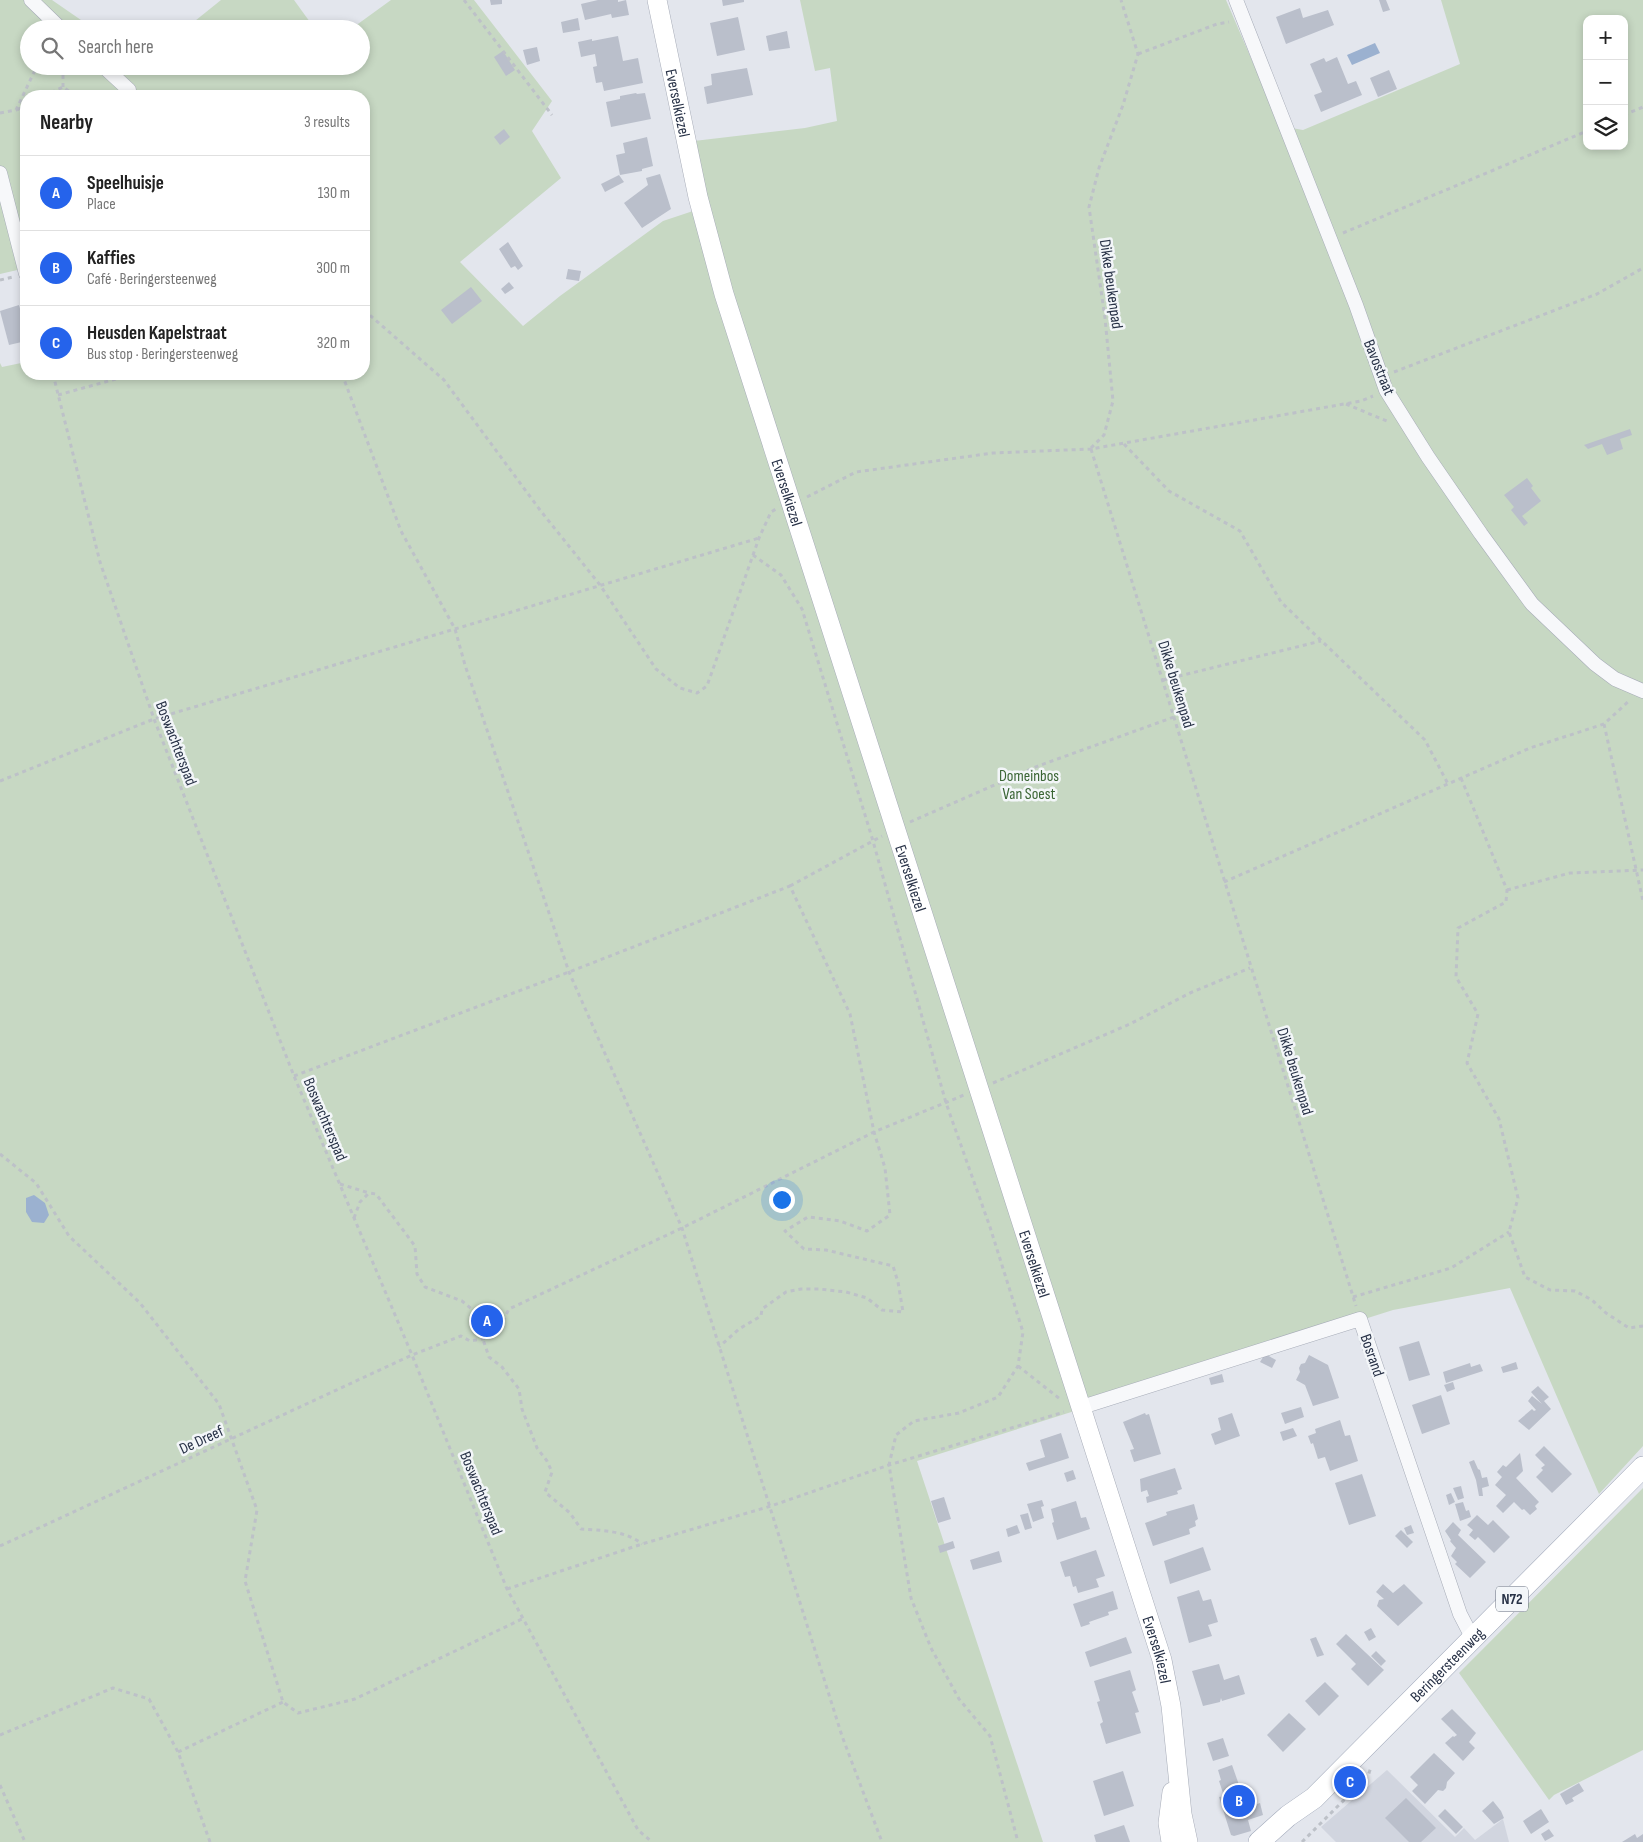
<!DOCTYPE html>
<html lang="en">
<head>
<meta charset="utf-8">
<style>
	body { margin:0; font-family:"Sofia Sans Condensed",sans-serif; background:#f2f2f2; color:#222 }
	.controls { position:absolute; right:15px; top:15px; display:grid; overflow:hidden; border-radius:10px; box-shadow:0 2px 8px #0003 }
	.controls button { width:45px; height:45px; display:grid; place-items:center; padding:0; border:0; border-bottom:1px solid #e0e0e0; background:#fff; color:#222; font:25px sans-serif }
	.you { position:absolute; left:781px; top:1199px; width:18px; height:18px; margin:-12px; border:4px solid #fff; border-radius:50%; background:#1a73e8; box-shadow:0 0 0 8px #1a73e833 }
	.badge { display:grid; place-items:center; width:32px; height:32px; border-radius:50%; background:#2563eb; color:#fff; font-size:16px; font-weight:700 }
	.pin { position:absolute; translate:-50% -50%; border:2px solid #fff; box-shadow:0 1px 5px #0006 }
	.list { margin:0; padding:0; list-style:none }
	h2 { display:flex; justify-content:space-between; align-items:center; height:65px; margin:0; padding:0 20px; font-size:21px }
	h2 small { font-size:16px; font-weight:400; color:#767676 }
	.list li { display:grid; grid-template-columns:32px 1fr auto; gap:15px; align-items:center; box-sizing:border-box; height:75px; padding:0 20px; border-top:1px solid #e0e0e0 }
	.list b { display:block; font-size:19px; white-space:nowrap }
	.list p { margin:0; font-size:16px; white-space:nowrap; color:#767676 }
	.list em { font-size:16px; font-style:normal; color:#767676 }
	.icon { flex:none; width:28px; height:28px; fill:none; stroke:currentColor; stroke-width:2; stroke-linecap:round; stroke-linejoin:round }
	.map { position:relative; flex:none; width:1643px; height:1842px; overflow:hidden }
	.search { position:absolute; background:#fff; box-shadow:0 2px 8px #0003; left:20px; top:20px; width:350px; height:55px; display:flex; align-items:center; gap:12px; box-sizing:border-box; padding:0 18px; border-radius:28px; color:#767676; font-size:19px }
	.panel { position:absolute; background:#fff; box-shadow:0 2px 8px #0003; left:20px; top:90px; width:350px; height:290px; border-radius:20px }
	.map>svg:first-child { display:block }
	.built { fill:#d1d5df }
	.green { fill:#c7d8c3; fill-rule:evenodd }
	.water { fill:#9bb1d0 }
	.building { fill:#babfcb }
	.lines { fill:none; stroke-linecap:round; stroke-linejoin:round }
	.street-casing { stroke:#a7acb8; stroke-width:15 }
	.secondary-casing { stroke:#a7acb8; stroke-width:20 }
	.primary-casing { stroke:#a1a9ba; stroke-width:22 }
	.path { stroke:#bdc1c8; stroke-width:3; stroke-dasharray:4 4; stroke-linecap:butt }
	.street { stroke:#f7f8fa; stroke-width:14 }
	.secondary { stroke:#fff; stroke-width:19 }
	.primary { stroke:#fff; stroke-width:21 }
	.labels { text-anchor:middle; stroke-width:5; stroke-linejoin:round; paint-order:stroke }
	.shield { fill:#f3f6f9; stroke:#656d7c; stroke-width:1 }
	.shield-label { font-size:15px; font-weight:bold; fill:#283247 }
	.street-label { font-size:16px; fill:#283247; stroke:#f3f6f9 }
	.park-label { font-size:16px; fill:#3a6534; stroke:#f3f6f9 }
</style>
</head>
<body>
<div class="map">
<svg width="1643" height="1842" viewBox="0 0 1643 1842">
	<rect width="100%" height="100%" fill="#e3e6ed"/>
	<path class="built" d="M1387,1770l68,67 9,-9 11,12 28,-21 6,23h-173l-15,-15z"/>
	<g class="green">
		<path d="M0,0h52l42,29h-65v37h332v-37h-10l40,-29h83l78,101 -20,30 29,47 -101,84 63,64 37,-30 103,-75 30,-10 1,-70 111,-13 32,-7 -7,-53 -15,3 -15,-71h426l54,126 23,4 157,-66 -19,-64h202v1446l-44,48 -89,-206 -117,22 -476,151 126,381h-1043v-1479l2,4 24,-5v12h338v-278h-338v172l-26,6zM1587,19h37v127h-37z"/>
		<path d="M221,0h73l21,29h-130z"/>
		<path d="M1643,1488v262l-89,45 -5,5 -90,-127z"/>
	</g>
	<g class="water">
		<path d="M1375,43l5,10 -28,12 -5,-10z"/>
		<path d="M34,1195l11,8 4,12 -5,8 -12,-1 -6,-10v-14z"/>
	</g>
	<g class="building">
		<path d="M490,0h12v4l-11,1z"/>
		<path d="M598,0h20v2l8,-2 3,15 -17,3 -1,-4 -26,6 -4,-16z"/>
		<path d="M722,0h22v2l-21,4z"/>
		<path d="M1379,0h7l4,10 -7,2z"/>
		<path d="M1300,8l3,10 25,-8 6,15 -48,19 -10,-27z"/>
		<path d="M738,17l7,33 -28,6 -7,-33z"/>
		<path d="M578,18l2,12 -17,3 -2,-11z"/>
		<path d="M787,31l3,17 -21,3 -3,-15z"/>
		<path d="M618,36l5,25 15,-3 5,25 -39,8 -2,-9 -6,1 -3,-16 4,-1 -2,-12 -14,3 -3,-15 14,-3v2z"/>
		<path d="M537,47l3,14 -13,4 -4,-15z"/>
		<path d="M503,51l12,19 -9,6 -12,-19z"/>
		<path d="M1337,57l11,27 8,-3 6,14 -41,17 -7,-17 8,-3 -12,-28 14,-6 2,4z"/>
		<path d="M747,68l6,27 -46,9 -3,-17 8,-2 -1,-11z"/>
		<path d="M1389,70l8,19 -19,8 -8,-19z"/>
		<path d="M636,93l1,1 8,-1 6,26 -40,8 -5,-25 14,-3v-3z"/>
		<path d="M504,129l6,8 -10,8 -6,-8z"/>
		<path d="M647,137l6,29 -11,3v2l-22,4 -4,-20 9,-2 -2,-10z"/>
		<path d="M660,174l11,35 -29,19 -18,-25 24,-18 -2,-7z"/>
		<path d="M619,175l5,7 -19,10 -4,-8z"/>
		<path d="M508,242l15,24 -5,4 -3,-4 -4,2 -12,-19z"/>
		<path d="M568,269l13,2 -2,10 -13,-2z"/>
		<path d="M509,282l5,6 -9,6 -4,-5z"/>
		<path d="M471,287l11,14 -30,23 -11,-14z"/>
		<path d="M19,305l7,25v11l-17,4 -9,-34z"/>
		<path d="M1630,429l2,6 -12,4 3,10 -16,6 -5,-11 -14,5 -4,-4z"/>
		<path d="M1527,478l6,8 -2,2 10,13 -19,15 6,7 -4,3 -13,-16 3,-3 -10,-12z"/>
		<path d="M484,1311l7,3 5,9v7l-3,4 -10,-3 -5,-11 3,-8z"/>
		<path d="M1419,1341l11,34 -21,6 -10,-34z"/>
		<path d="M1265,1354l11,6 -4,8 -12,-6z"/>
		<path d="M1309,1355l19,10 11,33 -26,8 -8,-21 -9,-5 4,-8 -1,-4 2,-4 4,-1z"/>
		<path d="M1516,1362l2,7 -15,4 -2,-6z"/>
		<path d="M1470,1363l1,4 9,-3 3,7 -37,12 -3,-11z"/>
		<path d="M1222,1374l2,8 -13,3 -2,-7z"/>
		<path d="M1453,1382l2,7 -8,3 -3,-7z"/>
		<path d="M1538,1386l11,11 -5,4 7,8 -22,21 -11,-9 14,-12 2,2 2,-1 -8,-9 4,-5 10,8 -11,-12z"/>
		<path d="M1441,1395l9,29 -28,10 -10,-29z"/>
		<path d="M1301,1407l3,10 -19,7 -4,-11z"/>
		<path d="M1145,1413l1,2 3,-1 12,40 -27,8 -4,-12 4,-1 -11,-27z"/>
		<path d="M1232,1413l8,23 -25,9 -4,-11 10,-4 -3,-12z"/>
		<path d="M1340,1420l5,16 5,-1 8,26 -28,10 -5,-14 -7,2 -5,-16 -2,1 -3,-8 8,-3 -1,-4z"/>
		<path d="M1293,1428l4,8 -14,5 -3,-9z"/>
		<path d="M1061,1433l8,25 -40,13 -3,-8 19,-6 -5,-17z"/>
		<path d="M1544,1446l28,28 -20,19 -16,-16 7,-7 -2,-2 4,-3 -10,-10z"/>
		<path d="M1520,1453l3,18 -7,7 23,24 -4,4 2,3 -7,6 -6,-6 -2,1 -8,-8 -11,11 -7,-7 10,-11 -11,-10 7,-8 -5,-5 6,-7 3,2z"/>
		<path d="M1474,1460l4,9 2,1 2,8 5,-1 2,9 -7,2 1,8h-4l-3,-16 -7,-18z"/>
		<path d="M1175,1468l7,21 -5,2 1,3 -31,9 -1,-6 3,-1 -2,-6 -6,2 -1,-13z"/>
		<path d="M1073,1470l3,9 -9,3 -3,-9z"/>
		<path d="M1362,1474l14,42 -27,9 -14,-42z"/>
		<path d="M1461,1486l3,12 -6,2 -5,-12z"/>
		<path d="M1451,1493l4,9 -6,3 -3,-10z"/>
		<path d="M944,1497l7,22 -13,4 -7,-22z"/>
		<path d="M1042,1500l2,6 -3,1 3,11 -11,4 -6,-18z"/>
		<path d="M1076,1501l5,17 5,-1 4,12 -33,11 -5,-17 2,-1 -3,-13z"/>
		<path d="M1463,1502l3,9 3,-1 2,7 -11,4 -5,-17z"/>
		<path d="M1194,1504l4,15 -3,2 1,5 -7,3 1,5 -37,12 -8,-23 22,-8 -1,-3z"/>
		<path d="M1028,1513l4,15 -7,2 -5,-15z"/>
		<path d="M1477,1515l11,10 5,-5 17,17 -16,16 -16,-16 -3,3 -6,-5 4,-5 -6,-5z"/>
		<path d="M1453,1522l8,8 -3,5 28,27 -16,16 -15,-14 2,-2 -6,-6 5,-8 -6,-7 1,-1 -6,-9z"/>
		<path d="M1017,1525l3,8 -12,4 -2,-8z"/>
		<path d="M1411,1525l3,8 -7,2 -3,-7z"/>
		<path d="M1401,1530l12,12 -6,6 -12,-12z"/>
		<path d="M953,1541l2,7 -15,5 -2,-7z"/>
		<path d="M1203,1547l8,23 -41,14 -6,-23z"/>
		<path d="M1096,1550l9,26 -9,3 3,8 -21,6 -2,-7 -3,1 -3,-11 -5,1 -5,-15z"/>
		<path d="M999,1551l3,11 -29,8 -3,-10z"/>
		<path d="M1383,1584l10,9 11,-9 19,19 -25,23 -21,-20 2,-6 5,-1 -8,-7z"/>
		<path d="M1199,1590l4,11 8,-2 7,23 -10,3 4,11 -23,7 -12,-46z"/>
		<path d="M1113,1591l5,18 -10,3 1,3 -20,7 1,2 -9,3 -8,-23z"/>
		<path d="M1371,1628l5,9 -7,4 -5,-9z"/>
		<path d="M1346,1634l38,36 -16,16 -17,-17 5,-5 -20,-20z"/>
		<path d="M1126,1637l6,16 -42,14 -5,-15z"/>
		<path d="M1316,1637l8,18 -7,2 -7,-18z"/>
		<path d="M1376,1651l10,10 -5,5 -10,-10z"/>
		<path d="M1219,1664l5,16 15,-5 6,19 -23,7 -1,-3 -1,4 -17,4 -11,-35z"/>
		<path d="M1130,1670l6,20 -4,2 7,20 -4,1 6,20 -35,11 -6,-20 3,-2 -6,-20 3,-1 -6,-20z"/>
		<path d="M1325,1682l14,14 -20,20 -14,-15z"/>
		<path d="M1452,1709l24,24 -7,9 6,6 -12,13 -18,-18 8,-7 1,1 3,-2 -16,-16z"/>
		<path d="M1289,1713l17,16 -23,23 -16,-17z"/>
		<path d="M1223,1738l6,18 -16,5 -6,-18z"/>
		<path d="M1434,1753l21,20 -8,9 -1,6 -3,3 -5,-1 -13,14 -13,-13 6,-6 -8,-8z"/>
		<path d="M1232,1765l12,34 -2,1 3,8 15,-5 3,12 -15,5 3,11 -17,5 -3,-1 -12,-38 5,-1 -5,-15 2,-1 -3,-10z"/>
		<path d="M1123,1771l11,35 -30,10 -11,-35z"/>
		<path d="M1579,1783l5,8 -12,7 2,3 -8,4 -6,-11z"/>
		<path d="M1406,1798l30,30 -15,14h-12l-24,-24z"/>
		<path d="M1493,1801l8,10 3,7 -10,6 -12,-13z"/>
		<path d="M1445,1809l18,18 -7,7 -18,-18z"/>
		<path d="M1541,1809l8,13 -18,12 -8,-13z"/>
		<path d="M1124,1825l6,17h-34l-2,-7z"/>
		<path d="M1549,1829l5,7 -9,5 -4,-7z"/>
		<path d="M1635,1834l2,4 6,-4v8h-21z"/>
	</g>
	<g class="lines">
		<defs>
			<g id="street">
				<path d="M31,0l30,29"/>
				<path d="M1236,0l120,305 30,85 42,67 53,77 51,70 63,60 20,15 28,12"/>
				<path d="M103,66l26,24"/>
				<path d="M0,173l26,101"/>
				<path d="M1082,1407l278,-88 100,295 13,25"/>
			</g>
			<g id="secondary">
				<path id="s1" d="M657,0l41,197 26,97 438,1366 9,46 11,108 6,28"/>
				<path d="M1171,1842l-3,-19 4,-31"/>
			</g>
			<g id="primary">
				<path id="s2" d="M1259,1842l29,-26 26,-18 329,-331"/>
			</g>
		</defs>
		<use href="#street" class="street-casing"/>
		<use href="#secondary" class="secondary-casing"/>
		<use href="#primary" class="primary-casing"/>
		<g class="path">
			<path d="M464,0l88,115"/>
			<path d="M1138,54l79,-30 12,-2"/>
			<path d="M63,87v-21"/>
			<path d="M44,96l19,-9 13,9"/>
			<path d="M17,110l9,-5"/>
			<path d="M0,113l16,-3 21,-44"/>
			<path d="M1624,115l19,-8"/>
			<path d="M1343,233l244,-102"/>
			<path d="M0,280l13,-3"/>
			<path d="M364,310l80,70 96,130 60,75 56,84 24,19 17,5 10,-7 52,-148 12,-26 5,-3"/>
			<path d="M1394,372l203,-78 46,-26"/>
			<path d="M53,374l47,188 54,157 140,357 118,279 95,234 131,241 14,12"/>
			<path d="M342,374l59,157 54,98 10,36 104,307 113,256 160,508 40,106"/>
			<path d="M58,395l76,-21"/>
			<path d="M1346,404l43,18"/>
			<path d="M1124,444l45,47 71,40 41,71 144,138 23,44"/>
			<path d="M1091,448l13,-13 9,-34 -8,-83 -16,-111 10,-39 24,-63 15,-51 -17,-54"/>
			<path d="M1091,449l265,857"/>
			<path d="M807,497l49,-25 137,-19 98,-4 270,-48 12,-5"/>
			<path d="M753,555l28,20 21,34 71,232 73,262 44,124 33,105 -5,34 -20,31 -39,16 -45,8 -18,14 -7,30 22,133 20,50 28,51 31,37 28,106"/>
			<path d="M1163,680l158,-39"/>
			<path d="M1604,724l39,177"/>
			<path d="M1461,778l46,112 -1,12 -48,26 -2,49 22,37 -11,49 32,56 19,79 -9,34 16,45 25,13 25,1 17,9 14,13 23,15 14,-2"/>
			<path d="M0,781l154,-62 605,-181"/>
			<path d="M910,822l128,-56 136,-49"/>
			<path d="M1224,882l306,-134 74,-24 26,-24"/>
			<path d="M790,886l92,-50"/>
			<path d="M1507,890l63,-17 73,-3"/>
			<path d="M294,1076l275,-104 221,-86 60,128 24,118 11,36 5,47 -23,16 -27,-10 -32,-4 -23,14 19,18 22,1 67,16 5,16 5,30 -21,-2 -15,-12 -21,-6 -27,-3h-18l-15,3 -24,17 -1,7 -22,13 -20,18"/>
			<path d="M993,1083l137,-59 60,-31 60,-25"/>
			<path d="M0,1154l36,29 33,53 71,67 79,101 38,106 -12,71 38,121 15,11 57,-14 169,-81"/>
			<path d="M340,1184l29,9"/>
			<path d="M354,1218l6,-16 9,-9 7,1 39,52 2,28 8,13 37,14 11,9 16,47 13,10 17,22 3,20 15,39 10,13 5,11 -7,20 25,21 11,16c19,1 46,2 61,15"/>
			<path d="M1353,1297l98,-29 58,-36"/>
			<path d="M1018,1366l42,33"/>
			<path d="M0,1546l412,-191 49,-19 9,5 25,-4 14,-28 173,-81 192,-96 90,-37"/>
			<path d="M507,1589l135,-45 129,-38 118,-41 175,-53"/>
			<path d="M0,1735l113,-47 36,11 29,53 32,90"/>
			<path d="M178,1752l105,-50"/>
			<path d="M0,1785l25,57"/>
			<path d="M1302,1842l66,-66 3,-9"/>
		</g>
		<use href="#street" class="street"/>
		<use href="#secondary" class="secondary"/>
		<use href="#primary" class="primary"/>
	</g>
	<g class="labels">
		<rect class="shield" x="1496" y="1586.5" width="32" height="25" rx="4"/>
		<g class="shield-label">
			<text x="1512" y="1604">N72</text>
		</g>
		<g class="street-label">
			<text dy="6" stroke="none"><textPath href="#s1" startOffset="105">Everselkiezel</textPath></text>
			<text transform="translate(1112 284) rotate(82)" y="6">Dikke beukenpad</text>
			<text transform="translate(1380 367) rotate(68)" y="6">Bavostraat</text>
			<text dy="6" stroke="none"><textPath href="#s1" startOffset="510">Everselkiezel</textPath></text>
			<text transform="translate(1177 684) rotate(73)" y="6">Dikke beukenpad</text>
			<text transform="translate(177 743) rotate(69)" y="6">Boswachterspad</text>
			<text dy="6" stroke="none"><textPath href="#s1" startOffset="915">Everselkiezel</textPath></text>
			<text transform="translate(1296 1071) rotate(73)" y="6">Dikke beukenpad</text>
			<text transform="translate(326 1119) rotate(67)" y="6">Boswachterspad</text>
			<text dy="6" stroke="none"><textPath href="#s1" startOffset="1320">Everselkiezel</textPath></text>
			<text transform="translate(1373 1355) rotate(71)" y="6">Bosrand</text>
			<text transform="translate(201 1439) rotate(-25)" y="6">De Dreef</text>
			<text transform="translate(482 1493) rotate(68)" y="6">Boswachterspad</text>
			<text dy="6" stroke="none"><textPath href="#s1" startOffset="1725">Everselkiezel</textPath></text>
			<text dy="6" stroke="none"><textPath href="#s2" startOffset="259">Beringersteenweg</textPath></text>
		</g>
		<g class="park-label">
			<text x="1029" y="781">Domeinbos<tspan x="1029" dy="18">Van Soest</tspan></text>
		</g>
	</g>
</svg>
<div class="controls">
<button>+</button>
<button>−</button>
<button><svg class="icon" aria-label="layers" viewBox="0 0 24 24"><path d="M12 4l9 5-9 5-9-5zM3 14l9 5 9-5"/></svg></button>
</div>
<div class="you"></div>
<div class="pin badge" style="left:487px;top:1321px">A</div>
<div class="pin badge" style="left:1239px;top:1801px">B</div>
<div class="pin badge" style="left:1350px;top:1782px">C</div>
<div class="search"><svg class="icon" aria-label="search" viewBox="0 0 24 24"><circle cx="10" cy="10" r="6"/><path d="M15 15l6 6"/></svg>Search here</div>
<section class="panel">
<h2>Nearby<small>3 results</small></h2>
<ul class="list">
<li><span class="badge">A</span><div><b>Speelhuisje</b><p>Place</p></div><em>130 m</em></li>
<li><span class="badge">B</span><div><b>Kaffies</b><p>Café · Beringersteenweg</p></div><em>300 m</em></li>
<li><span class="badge">C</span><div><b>Heusden Kapelstraat</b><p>Bus stop · Beringersteenweg</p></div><em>320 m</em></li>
</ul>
</section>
</div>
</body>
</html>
